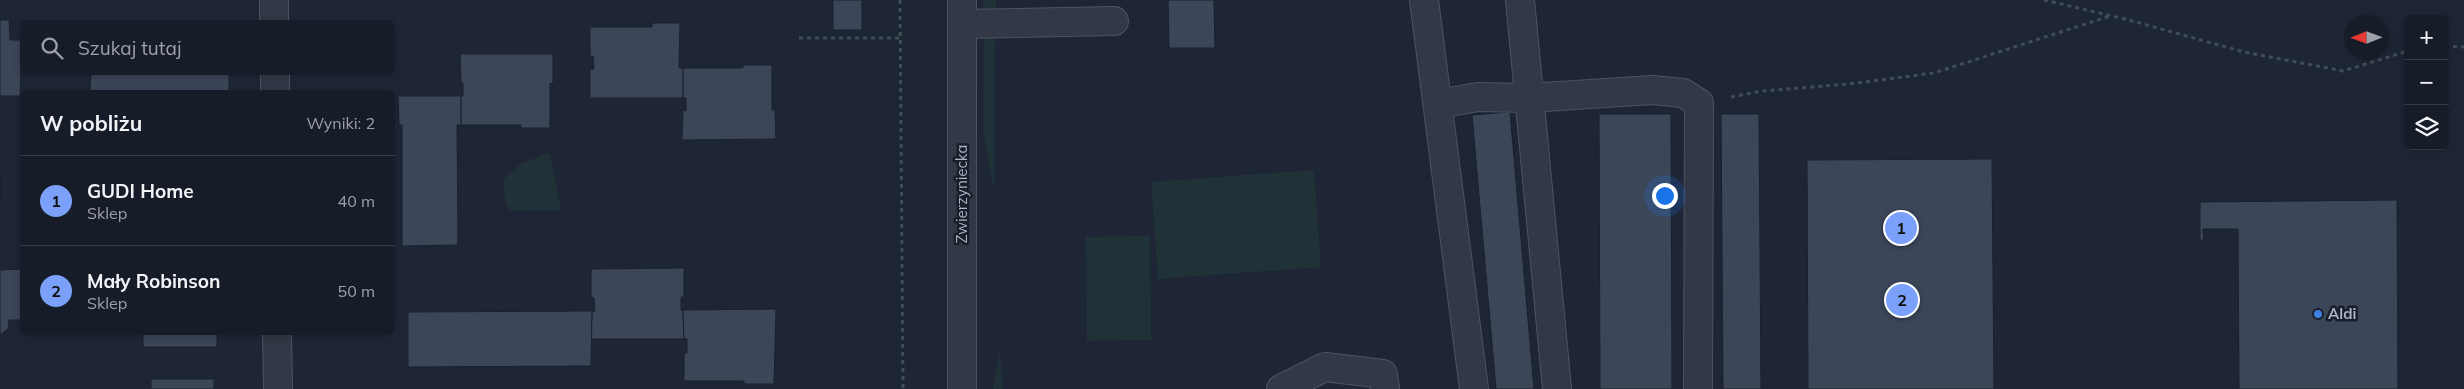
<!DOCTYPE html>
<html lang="pl">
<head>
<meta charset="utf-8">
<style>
	body { margin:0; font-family:Mulish,sans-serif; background:#1f2530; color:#f1f3f6 }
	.controls { position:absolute; right:15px; top:15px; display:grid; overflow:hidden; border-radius:8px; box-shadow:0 2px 8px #0003 }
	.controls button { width:45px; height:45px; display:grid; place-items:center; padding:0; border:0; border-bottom:1px solid #353a45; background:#161c28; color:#f1f3f6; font:25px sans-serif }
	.compass { position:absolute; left:2344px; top:15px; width:45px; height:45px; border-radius:50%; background:#161c28; box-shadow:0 2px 8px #0003; rotate:269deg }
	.you { position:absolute; left:1664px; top:195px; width:18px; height:18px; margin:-12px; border:4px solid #fff; border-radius:50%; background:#1a73e8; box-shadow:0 0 0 8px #1a73e833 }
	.badge { display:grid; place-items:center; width:32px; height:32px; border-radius:50%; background:#7ba0f9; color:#111; font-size:16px; font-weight:700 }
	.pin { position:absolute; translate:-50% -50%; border:2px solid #fff; box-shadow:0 1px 5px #0006 }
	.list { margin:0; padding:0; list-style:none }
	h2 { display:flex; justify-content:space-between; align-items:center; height:65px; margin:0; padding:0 20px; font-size:21px }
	h2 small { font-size:16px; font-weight:400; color:#9ea1a8 }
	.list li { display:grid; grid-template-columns:32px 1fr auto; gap:15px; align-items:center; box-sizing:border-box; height:90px; padding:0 20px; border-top:1px solid #353a45 }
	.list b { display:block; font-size:19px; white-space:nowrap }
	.list p { margin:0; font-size:16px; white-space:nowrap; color:#9ea1a8 }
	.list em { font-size:16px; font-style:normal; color:#9ea1a8 }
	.icon { flex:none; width:28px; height:28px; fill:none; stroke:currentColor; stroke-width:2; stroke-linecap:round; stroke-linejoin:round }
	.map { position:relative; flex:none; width:2464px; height:389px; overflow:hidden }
	.search { position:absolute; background:#161c28; box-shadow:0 2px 8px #0003; left:20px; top:20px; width:375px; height:55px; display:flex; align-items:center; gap:12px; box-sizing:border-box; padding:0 18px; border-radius:8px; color:#9ea1a8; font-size:19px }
	.panel { position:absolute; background:#161c28; box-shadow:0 2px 8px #0003; left:20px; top:90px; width:375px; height:245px; border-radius:8px }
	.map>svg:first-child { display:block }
	.green { fill:#203237 }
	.building { fill:#3c4659; stroke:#1a202c }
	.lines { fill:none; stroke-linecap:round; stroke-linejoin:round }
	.minor-casing { stroke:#4c5362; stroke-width:30 }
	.path { stroke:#3e4f54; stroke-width:3; stroke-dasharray:4 4; stroke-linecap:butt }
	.minor { stroke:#323846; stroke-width:28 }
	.shop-dot { fill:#3f7fe0; stroke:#181e2a; stroke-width:2 }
	.labels { text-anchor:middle; stroke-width:5; stroke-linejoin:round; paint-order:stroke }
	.street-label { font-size:15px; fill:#abb3c4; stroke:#181e2a }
	.poi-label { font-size:15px; font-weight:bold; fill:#abb3c4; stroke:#181e2a; text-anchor:start }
</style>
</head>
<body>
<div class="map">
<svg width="2464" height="389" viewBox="0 0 2464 389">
	<rect width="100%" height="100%" fill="#1e2636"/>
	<g class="green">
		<path d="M983,0h13v13l-13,-6z"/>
		<path d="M995,32l-1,159 -11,-59 1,-95z"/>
		<path d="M550,153l11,57 -50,1 -6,-10 -1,-22 18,-16z"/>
		<path d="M1314,170l7,97 -163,12 -7,-97z"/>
		<path d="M1150,236l1,104 -64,1 -1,-104z"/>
		<path d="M1000,351l3,38h-10z"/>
	</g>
	<g class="building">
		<rect x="833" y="0" width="29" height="30"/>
		<path d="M1168,0h46l1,48h-46z"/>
		<path d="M0,20h9l1,20h12l-2,56h-20z"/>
		<path d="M652,23h28l-1,45h4v30h-93v-29h4l-1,-13h-3v-29h62z"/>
		<path d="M460,54h93v30l-3,-1v45h-29v-3h-60v-29h2v-13h-2z"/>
		<path d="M743,65h29v45h3l1,29 -94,1 1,-30 3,1v-13h-3v-30h60z"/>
		<path d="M91,72h138v20h-139z"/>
		<path d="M398,96h63v29h-4l1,120 -56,1v-121h-3z"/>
		<path d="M1510,112l24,277h-38l-24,-274z"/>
		<path d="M1599,114h72l1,275h-72z"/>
		<path d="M1721,114h38l2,275h-38z"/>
		<path d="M1992,159l2,230h-186l-1,-229z"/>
		<path d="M0,169l1,45h-1z"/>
		<path d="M2397,200l1,189h-159l-1,-160h-35l1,11h-4v-38z"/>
		<path d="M684,268v29h-3v13h2l1,29h-93l1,-28h3l-1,-13 -3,-1v-28z"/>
		<path d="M22,269v51h-13l-1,9 -8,6v-65z"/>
		<path d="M776,309l-2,75h-30v-3h-60v-28h3v-14h-3l-1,-29z"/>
		<path d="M592,311l-1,55 -183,1v-55z"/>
		<rect x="143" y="332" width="74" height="15"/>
		<rect x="151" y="379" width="63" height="10"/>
	</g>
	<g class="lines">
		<defs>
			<g id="minor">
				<path d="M274,0v22"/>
				<path d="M962,0v389"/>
				<path d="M1424,0l50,389"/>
				<path d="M1520,0l37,389"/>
				<path d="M962,24l152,-3"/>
				<path d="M275,72v20"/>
				<path d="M1438,104l40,-7 51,1 123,-8 31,3 16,10 -1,286"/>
				<path d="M277,332l1,57"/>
				<path d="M1281,389l44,-22 58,7 2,15"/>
			</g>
		</defs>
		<use href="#minor" class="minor-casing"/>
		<g class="path">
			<path d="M900,0l3,389"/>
			<path d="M2044,0l85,20 115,32 99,19 65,-20"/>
			<path d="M799,38h101"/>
			<path d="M2445,46l19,1"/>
			<path d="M1731,97l32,-6 86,-7 85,-11 176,-57"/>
		</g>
		<use href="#minor" class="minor"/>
	</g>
	<circle class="shop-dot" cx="2318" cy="314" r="5"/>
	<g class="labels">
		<g class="street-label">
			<text transform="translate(962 194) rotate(-90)" y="5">Zwierzyniecka</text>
		</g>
		<g class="poi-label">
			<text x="2328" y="319">Aldi</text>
		</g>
	</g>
</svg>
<div class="controls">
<button>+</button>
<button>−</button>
<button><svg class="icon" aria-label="layers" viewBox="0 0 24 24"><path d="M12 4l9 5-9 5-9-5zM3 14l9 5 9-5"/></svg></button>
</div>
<svg class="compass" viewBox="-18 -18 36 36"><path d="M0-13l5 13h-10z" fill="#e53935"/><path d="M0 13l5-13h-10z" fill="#9ea1a8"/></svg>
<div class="you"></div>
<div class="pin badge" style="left:1901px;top:228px">1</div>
<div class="pin badge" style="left:1902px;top:300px">2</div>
<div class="search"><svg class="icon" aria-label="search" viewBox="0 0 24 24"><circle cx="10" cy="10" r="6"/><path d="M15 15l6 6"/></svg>Szukaj tutaj</div>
<section class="panel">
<h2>W pobliżu<small>Wyniki: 2</small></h2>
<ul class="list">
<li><span class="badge">1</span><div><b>GUDI Home</b><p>Sklep</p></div><em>40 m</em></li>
<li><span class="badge">2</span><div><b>Mały Robinson</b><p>Sklep</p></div><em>50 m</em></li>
</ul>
</section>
</div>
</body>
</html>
